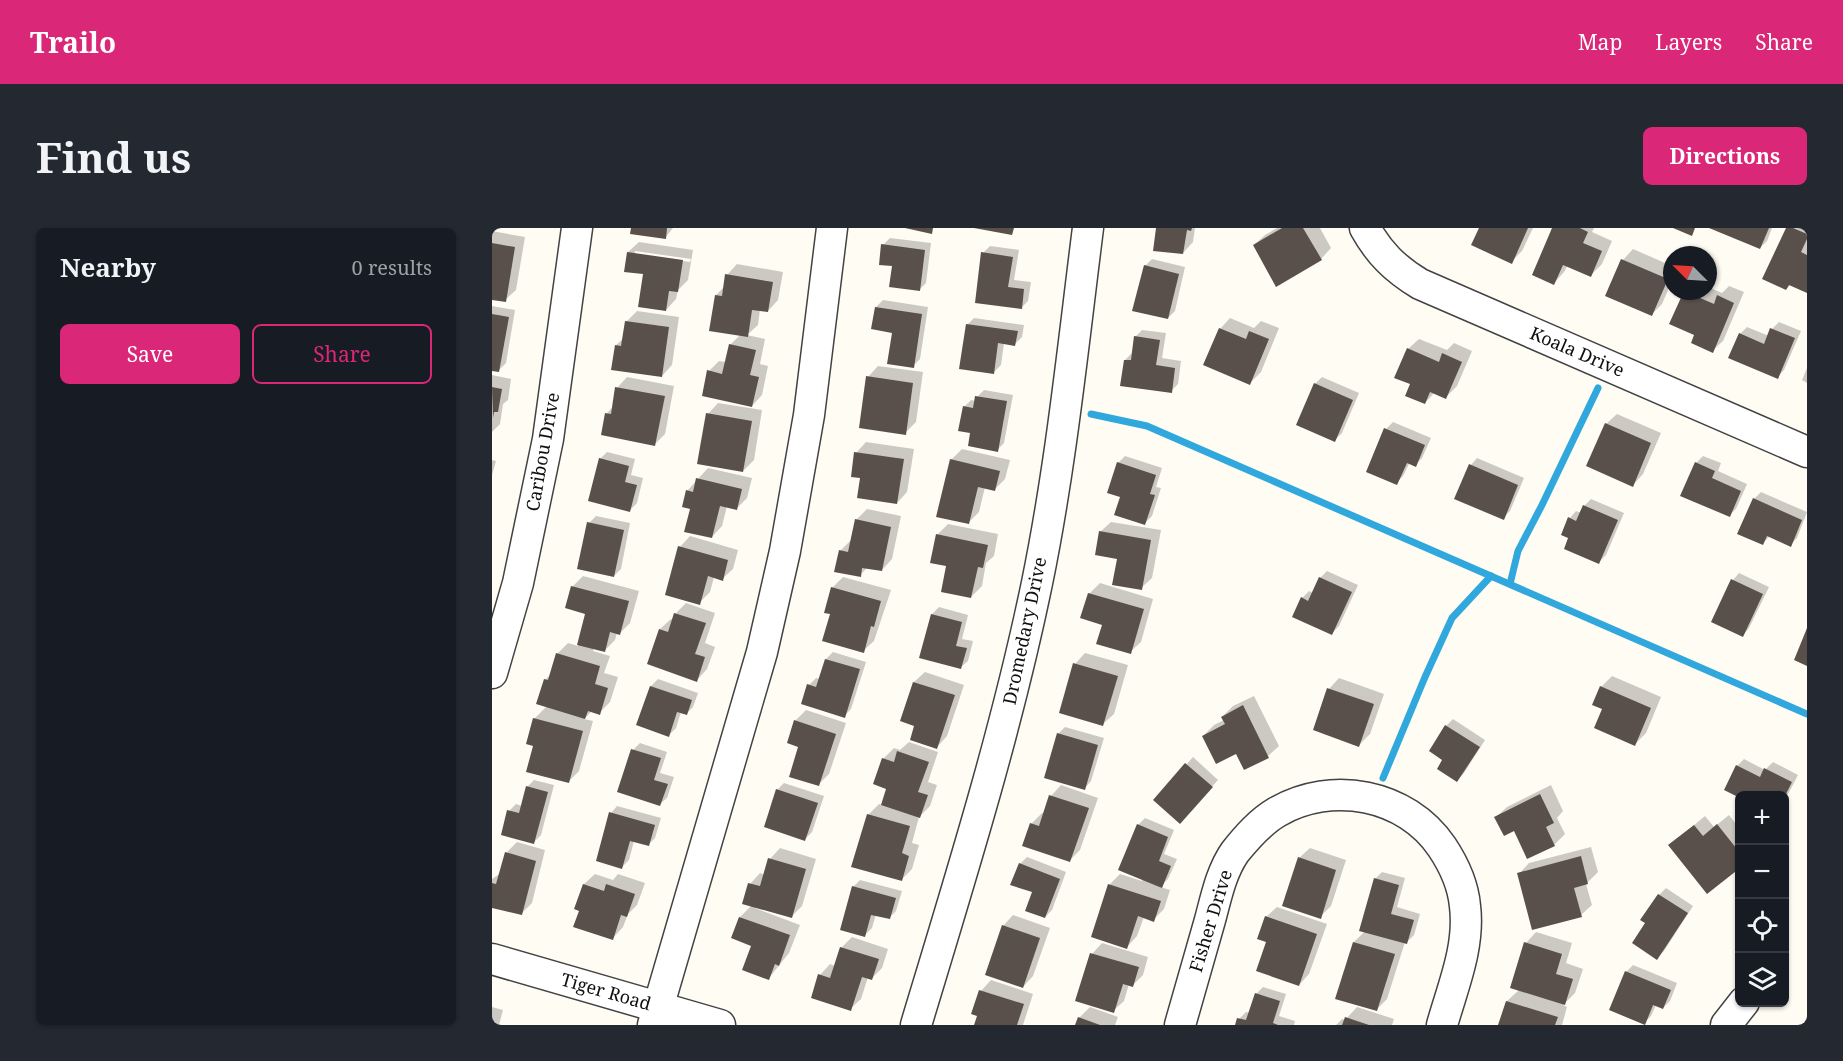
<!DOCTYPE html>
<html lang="en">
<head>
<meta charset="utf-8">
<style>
	body { margin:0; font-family:"Noto Serif",serif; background:#242831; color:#f1f3f6 }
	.controls { position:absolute; right:18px; bottom:18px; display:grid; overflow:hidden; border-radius:9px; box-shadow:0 2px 4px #0004 }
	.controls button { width:54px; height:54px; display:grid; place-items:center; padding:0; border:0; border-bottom:2px solid #363941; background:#171b24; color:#f1f3f6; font:30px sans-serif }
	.compass { position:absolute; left:1171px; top:18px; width:54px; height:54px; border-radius:50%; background:#171b24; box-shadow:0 2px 4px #0004; rotate:294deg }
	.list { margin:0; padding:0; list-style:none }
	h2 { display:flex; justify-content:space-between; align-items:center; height:78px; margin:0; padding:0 24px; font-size:26px }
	h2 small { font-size:20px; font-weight:400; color:#9ea1a6 }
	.actions { display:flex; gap:12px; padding:18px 24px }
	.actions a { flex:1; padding:14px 0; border:2px solid #db2777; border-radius:9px; text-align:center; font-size:21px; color:#db2777 }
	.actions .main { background:#db2777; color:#fff }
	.icon { flex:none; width:33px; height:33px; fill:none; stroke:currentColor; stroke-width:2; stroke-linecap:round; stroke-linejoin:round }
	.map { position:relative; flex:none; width:1315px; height:797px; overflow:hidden; border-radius:9px }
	header { display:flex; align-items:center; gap:36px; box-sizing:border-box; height:84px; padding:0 30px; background:#db2777; color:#fff }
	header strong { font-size:28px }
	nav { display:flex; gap:33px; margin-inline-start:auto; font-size:21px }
	.intro { display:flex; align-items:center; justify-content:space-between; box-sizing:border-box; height:144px; padding:0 36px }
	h1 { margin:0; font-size:42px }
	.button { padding:15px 27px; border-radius:9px; background:#db2777; color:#fff; font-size:21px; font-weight:700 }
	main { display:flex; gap:36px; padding:0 36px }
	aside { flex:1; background:#171b24; border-radius:9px; box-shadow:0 2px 4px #0004 }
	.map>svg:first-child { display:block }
	.shadow { fill:#0003; fill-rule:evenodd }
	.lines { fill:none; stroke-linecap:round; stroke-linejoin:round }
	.stream { stroke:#30a7dd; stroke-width:7 }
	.building { fill:#5a504b }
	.minor-casing { stroke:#434343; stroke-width:33 }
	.minor { stroke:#fff; stroke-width:30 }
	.labels { text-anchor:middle; stroke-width:6; stroke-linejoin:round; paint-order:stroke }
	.street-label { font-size:18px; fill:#101010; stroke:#fff }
</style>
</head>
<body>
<header>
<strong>Trailo</strong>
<nav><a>Map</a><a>Layers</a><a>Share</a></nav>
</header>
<div class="intro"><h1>Find us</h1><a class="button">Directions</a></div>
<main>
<aside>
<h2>Nearby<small>0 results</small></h2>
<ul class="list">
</ul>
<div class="actions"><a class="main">Save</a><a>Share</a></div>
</aside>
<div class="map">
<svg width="1315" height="797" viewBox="0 0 1315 797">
	<rect width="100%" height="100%" fill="#fffcf3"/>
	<g class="shadow">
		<path d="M140,0h41l-8,10z"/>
		<path d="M666,0h37l-2,14 -10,11z"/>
		<path d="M785,0h43l11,20 -10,11 -67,-14 11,-10z"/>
		<path d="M989,0h52l-11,23 -11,11z"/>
		<path d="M1062,0h40l-2,4 20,9 -10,23 -11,11 -23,-10 -4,7 -10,11z"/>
		<path d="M1221,0h59l-5,13 -7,7z"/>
		<path d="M1296,0h19v63l-16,-7 -5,5z"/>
		<path d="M0,3l33,6 -9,53 -11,10 -13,-2z"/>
		<path d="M398,10l41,5 -5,40 -7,7 -26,-25 -10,-20z"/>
		<path d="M147,14l54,8 -5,30 -10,10 -2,9 -10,11 -21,-37 -17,-21zM143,23l56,8 -1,3 -55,-8z"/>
		<path d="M498,18l29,4 -5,30 17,2 -3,19 -7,7 -38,-55z"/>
		<path d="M1141,21l39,17v15l-10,23 -10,10 -29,-54z"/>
		<path d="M660,31l33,8 -10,44 -7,7 -23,-52z"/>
		<path d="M245,36l46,8 -5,28 -10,11 -8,-2 -2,16 -11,10 18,4 -5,25 8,2 -6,29 -10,11 -43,-35 10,-10 7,1 4,-17 11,-11 -25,-39 9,-9 2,-11z"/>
		<path d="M1237,58l15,6 -21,49 -11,10 -16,-17 -11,-42 23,-1v-4l14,6z"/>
		<path d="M391,72l45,7 -8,52 -7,7 -19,-34 -18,-25z"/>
		<path d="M0,78l23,4 -9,53 -7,7 -7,-1z"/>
		<path d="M145,83l42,6 -7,48 -10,11 -46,-31 8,-7 2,-16z"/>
		<path d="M482,90l50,7 -2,12 -7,7 -11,-1 -3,22 -7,7 -27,-47z"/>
		<path d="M738,90l24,10 7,-7 18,7 -18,44 -11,11 -30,-54z"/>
		<path d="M1287,94l22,9 -17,39 -7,7 -37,-43 7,-7 22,9 3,-7z"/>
		<path d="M650,102l24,3 -4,25 19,3 -3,23 -7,7 -46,-31 7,-7 3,-16z"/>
		<path d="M927,111l28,11 7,-7 18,8 -15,35 -11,11 -11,-5 -10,11 -13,-20 -4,-34z"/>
		<path d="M386,138l45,6 -7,50 -11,11 -37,-56z"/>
		<path d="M1315,140v15l-5,-3z"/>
		<path d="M0,147l19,4 -3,21 -5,4 -3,20 -8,8z"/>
		<path d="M135,149l47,9 -9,48 -10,10 -48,-31 6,-6 4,-19z"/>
		<path d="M830,149l37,16 -17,40 -7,7 -20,-56z"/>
		<path d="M492,162l29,5 -9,48 -7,7 -25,-18 -8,-25 7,-7 5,1 1,-4z"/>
		<path d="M226,175l44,7 -8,50 -11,11 -35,-57z"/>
		<path d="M1125,186l44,19 -18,41 -10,11 -27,-61z"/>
		<path d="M901,194l38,16 -9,20 -7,7 -5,-3 -7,14 -7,7 -10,-54z"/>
		<path d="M374,214l48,7 -7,43 -10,11 -41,-50z"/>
		<path d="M470,221l48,11 -5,19 -10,10 -10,-2 -6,25 -11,11 -17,-63z"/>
		<path d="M115,224l28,7 -4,16 12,3 -6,25 -7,7 -30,-51z"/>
		<path d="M633,228l37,12 -6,19 5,1 -9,28 -7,7 -23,-27 -4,-33z"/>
		<path d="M1211,228l18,7 -3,8 29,13 -11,25 -7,6 -33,-52z"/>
		<path d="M985,230l47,20 -14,33 -7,7 -32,-53z"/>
		<path d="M0,232l4,1 -4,14z"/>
		<path d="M216,240l44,10 -5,20 -11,11 -9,-3 -5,20 -10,11 -20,-30 -5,-16z"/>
		<path d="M1269,264l46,20 -10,26 -7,7 -20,-9 -7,7 -9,-44z"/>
		<path d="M1099,271l33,14 -18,42 -7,7 -29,-25v-19l6,-7 5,2 3,-7z"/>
		<path d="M375,281l34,7 -9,43 -10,11 -14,-3 -8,8 -20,-24 11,-11 5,-20z"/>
		<path d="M104,288l34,7 -9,46 -7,7 -25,-53z"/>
		<path d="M619,294l50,8 -9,48 -11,10 -41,-56z"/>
		<path d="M456,296l50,10 -4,22 -8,7 -4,23 -11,11 -23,-32 -11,-30z"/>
		<path d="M198,308l48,14 -5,19 -11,10 -8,-2 -4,15 -11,11 -19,-56z"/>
		<path d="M835,343l31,14 -19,41 -7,7 -30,-35 7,-7 4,2 7,-15z"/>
		<path d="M1247,345l30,14 -20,41 -6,7 -30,-13 20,-42z"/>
		<path d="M91,348l56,15 -9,32 -10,10h-3l-2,7 -11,11 -10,-3 -1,3 17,5 -6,17 14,4 -8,25 -11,11 -7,-2 -8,8 9,2 -14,50 -10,10 -34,-36 -1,-26 13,-13 -2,-26 6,-6 7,-21 10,-10 10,3 9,-34 -15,-25z"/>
		<path d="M351,349l48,13 -17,51 -11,10 -31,-38v-25z"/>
		<path d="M608,355l53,16 -12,43 -11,10 -26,-28 -15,-30z"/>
		<path d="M194,375l29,10 -10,30 10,4 -8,22 -10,11 -48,-17 11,-34 11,-10 2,1 2,-6z"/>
		<path d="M447,379l29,8 -6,24 11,2 -5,20 -7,6 -40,-10 11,-43z"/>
		<path d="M341,424l33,10 -15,47 -7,7 -35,-31 7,-7 4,1 6,-20z"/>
		<path d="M593,425l43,12 -14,49 -11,10 -28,-60z"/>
		<path d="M433,444l39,13 -17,51 -10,11 -21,-22 -2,-43z"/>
		<path d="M1120,448l49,21 -15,36 -11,11 -31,-36 -10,-4 7,-17z"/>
		<path d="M847,450l45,16 -14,40 -11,11 -30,-56z"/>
		<path d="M166,451l40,14 -5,14 -7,7 -5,-2 -5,16 -7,7 -18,-49z"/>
		<path d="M762,468l25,50 -11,10 -23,12 -9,-16 -33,-16 11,-11 10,-5 -2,-3 11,-11z"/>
		<path d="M314,482l40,13 -17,51 -11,11 -18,-39 -5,-25z"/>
		<path d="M961,491l32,21 -21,33 -7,7 -13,-21 2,-33z"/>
		<path d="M573,499l39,11 -13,43 -6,7 -27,-54z"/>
		<path d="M417,514l29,10 -10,30 9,3 -7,21 -11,11 -7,26 7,2 -7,24 -11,11 -33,-65 11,-11 3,1 6,-17 -5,-29 11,-11 6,2z"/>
		<path d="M148,515l27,9 -7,21 14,4 -7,21 -7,6 -27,-54z"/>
		<path d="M701,529l25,23 -32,35 -31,-15z"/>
		<path d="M1252,531l21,11 8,-8 25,13 -14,27v-6l-47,-30z"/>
		<path d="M42,552l20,5 -13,50 -7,7 -25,-31 7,-7 6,2 5,-19z"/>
		<path d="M292,555l40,13 -12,36 -7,7 -28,-49z"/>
		<path d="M569,557l37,13 -18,52 -10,10 -39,-36 11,-11 3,1 6,-18z"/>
		<path d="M1059,557l12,26 -6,7 8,16 -11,11 -40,-16 -18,-12 11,-10z"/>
		<path d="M125,578l44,12 -6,20 -7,7 -14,-4 -5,19 -7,7 -11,-54z"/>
		<path d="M1237,587l11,14v37l-70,-21 35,-29 9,11z"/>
		<path d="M653,590l29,12 -10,24 13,5 -9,20 -8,8 10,3 -6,19 -11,11 -9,-3 -7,19 -10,11 -34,-11 17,-52 10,-10 22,7 -4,-56z"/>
		<path d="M25,614l28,8 -13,53 -11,11 -29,-8v-27l9,-6 5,-20z"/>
		<path d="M1099,619l7,25 -12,12 6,21 -11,10 -62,-41 10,-11z"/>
		<path d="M288,620l36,11 -14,47 -10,10 -36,-10 -1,2 45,17 -11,28 -20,25 -29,-61 12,-12 -2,-21 10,-11 5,2 5,-16z"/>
		<path d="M818,620l36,12 -15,46 -11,11 -21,-59z"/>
		<path d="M535,629l39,15 -14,38 -7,7 -25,-53z"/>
		<path d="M890,644l23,6 -8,29 23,7 -6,21 -7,7h-2l-18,57 -11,11 -22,-68 11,-11 10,-52z"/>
		<path d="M103,646l18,6 5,-6 27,9 -8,22 -9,9 -5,13 -10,11 -37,-30 8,-24z"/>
		<path d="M368,652l42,11 -6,20 -7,7 -13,-4 -4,14 -7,7 -12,-48z"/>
		<path d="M1174,660l27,18 -29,45 -7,7 -10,-35 12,-28z"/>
		<path d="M785,679l50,17 -18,50 -10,11 -31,-44 -2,-24z"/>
		<path d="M521,687l37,13 -17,48 -10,11 -20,-61z"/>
		<path d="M1044,704l36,11 -6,20 17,6 -8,24 -12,12 4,2 -5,18h-62l7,-24 12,-11 7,-47z"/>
		<path d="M360,709l36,12 -6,19 -10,10 -4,-1 -7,22 -11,10 -30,-34 10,-11 5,2 6,-18z"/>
		<path d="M610,715l46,14 -5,18 -10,10 -4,-1 -5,17 -11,10 -21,-57z"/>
		<path d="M1141,737l44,18 -7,18 -7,7 -7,-3 -5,11 -7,7 -18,-51z"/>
		<path d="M499,752l42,14 -10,31h-47l3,-10 2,-24z"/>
		<path d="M771,759l23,7 -7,22 16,5 -1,4h-57l2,-6 7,-7 4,1 6,-19z"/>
		<path d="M0,779l11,3 -4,15h-7z"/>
		<path d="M598,779l28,10 -3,8h-38l2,-7z"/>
		<path d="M865,779l37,12 -2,6h-56l6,-6 3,1z"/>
	</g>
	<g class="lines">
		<g class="stream">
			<path d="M599,186l56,12 660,288"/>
			<path d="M1018,356l8,-33 24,-46 56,-117"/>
			<path d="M891,550l42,-101 27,-59 39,-42"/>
		</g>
	</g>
	<g class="building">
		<path d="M139,0h36l-1,11 -36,-5z"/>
		<path d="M413,0h28l-1,6z"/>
		<path d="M482,0h40l-2,7z"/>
		<path d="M664,0h36l-1,3 -4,-1 -4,24 -30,-3z"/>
		<path d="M790,0h21l19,32 -46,27 -23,-42z"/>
		<path d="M987,0h49l-16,36 -41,-19z"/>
		<path d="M1060,0h28l8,4 -5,11 19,8 -11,26 -28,-12 -9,20 -22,-10z"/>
		<path d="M1181,0h22l-3,8z"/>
		<path d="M1217,0h60l-9,21z"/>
		<path d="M1294,0h7l14,6v5l-6,13 6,3v38l-18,-8 -3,5 -24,-11z"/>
		<path d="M0,15l23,4 -9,55 -14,-2z"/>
		<path d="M389,16l44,6 -5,41 -31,-4 3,-21 -13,-1z"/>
		<path d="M135,24l56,8 -5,32 -9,-1 -3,20 -28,-4 5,-33 -19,-2z"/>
		<path d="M489,24l32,5 -5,30 16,2 -2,20 -47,-6z"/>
		<path d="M1129,31l47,20 -16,37 -47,-20z"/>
		<path d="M652,37l35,9 -11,45 -36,-8z"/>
		<path d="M233,46l48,8 -5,30 -16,-2 -4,27 -39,-6 6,-36 7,1z"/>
		<path d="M1192,63l30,13 3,-9 17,8 -21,50 -22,-10 3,-8 -25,-11z"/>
		<path d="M383,79l47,7 -8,54 -27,-4 5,-31 -21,-4z"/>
		<path d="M0,86l17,3 -10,55 -7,-1z"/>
		<path d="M133,93l44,6 -7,50 -51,-7 4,-25 6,1z"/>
		<path d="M474,96l52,7 -3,15 -17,-3 -4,31 -35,-5z"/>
		<path d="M727,100l27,11 3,-8 20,8 -19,46 -47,-20z"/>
		<path d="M1278,100l25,10 -17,41 -50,-21 11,-25 25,11z"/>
		<path d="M642,108l26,4 -4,25 19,3 -3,25 -52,-7 4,-26h7z"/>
		<path d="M237,116l27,6 -6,25 9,2 -7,30 -50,-11 5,-26 15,4z"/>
		<path d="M915,120l32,14 3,-9 20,9 -16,37 -16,-7 -5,12 -20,-8 5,-12 -16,-6z"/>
		<path d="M374,148l47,7 -7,52 -47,-7z"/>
		<path d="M822,155l39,17 -18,42 -39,-17z"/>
		<path d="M0,159l10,2 -4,23h-4l-1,6z"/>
		<path d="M123,159l50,9 -10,50 -54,-11 4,-22 6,1z"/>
		<path d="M483,168l32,5 -9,51 -30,-6 2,-13 -12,-2 5,-25 10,2z"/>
		<path d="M214,185l46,8 -9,51 -46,-8z"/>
		<path d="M1113,195l46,20 -18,44 -47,-21z"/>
		<path d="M892,200l41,17 -9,22 -9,-4 -10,22 -31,-13z"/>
		<path d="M362,224l50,7 -7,45 -40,-6 3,-20 -9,-1z"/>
		<path d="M107,230l30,8 -4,16 12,3 -7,27 -42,-11z"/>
		<path d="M458,231l50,12 -5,20 -17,-4 -9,37 -33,-7z"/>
		<path d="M625,234l39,13 -6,19 5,1 -10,30 -31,-10 6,-18 -13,-4z"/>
		<path d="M1203,234l20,9 -3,7 29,13 -11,26 -50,-21z"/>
		<path d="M977,236l49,21 -14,35 -50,-21z"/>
		<path d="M204,250l46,11 -5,21 -17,-4 -8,32 -28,-6 6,-23 -8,-2 4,-17 7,2z"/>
		<path d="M1261,270l49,22 -11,27 -24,-11 -4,9 -26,-11z"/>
		<path d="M1091,277l35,15 -19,44 -35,-15 4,-11 -7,-3 7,-18 8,4z"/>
		<path d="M363,291l36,8 -9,44 -20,-3 -1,9 -27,-5 5,-22 9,2z"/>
		<path d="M95,294l37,8 -10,47 -37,-8z"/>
		<path d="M607,303l52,9 -9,50 -30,-5 5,-26 -22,-4z"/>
		<path d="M444,306l52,11 -5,23 -5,-1 -7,31 -30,-6 5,-26 -16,-3z"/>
		<path d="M186,318l50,14 -5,21 -15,-5 -8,29 -35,-10z"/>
		<path d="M827,349l33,15 -20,43 -40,-18 9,-20 7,4z"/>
		<path d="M1239,351l32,15 -20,43 -32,-15z"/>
		<path d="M79,358l58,15 -9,34 -10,-3 -5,20 -28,-7 8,-31 -20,-6z"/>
		<path d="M339,359l50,14 -7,26 -3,-1 -7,27 -42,-12 8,-27 -6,-1z"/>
		<path d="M596,365l56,16 -13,45 -35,-10 6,-19 -22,-7z"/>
		<path d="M182,385l32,10 -11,31 10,3 -8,25 -50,-18 12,-35 9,3z"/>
		<path d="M439,386l31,8 -6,24 11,2 -6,21 -42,-11z"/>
		<path d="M1315,400v38l-13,-6z"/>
		<path d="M64,425l44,13 -5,18 13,4 -8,27 -12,-4 -3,8 -49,-15 8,-25 4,1z"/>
		<path d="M333,431l35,10 -15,49 -44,-14 6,-20 9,3z"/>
		<path d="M581,435l45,13 -15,50 -44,-13z"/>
		<path d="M421,454l42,13 -18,54 -27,-9 4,-14 -14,-5z"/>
		<path d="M158,458l42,14 -5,15 -10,-3 -8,25 -33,-12z"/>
		<path d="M1108,458l51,22 -16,38 -41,-18 8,-19 -10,-4z"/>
		<path d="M835,460l47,16 -15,43 -46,-17z"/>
		<path d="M751,477l26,53 -25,12 -8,-16 -20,10 -14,-28 23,-12 -4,-7z"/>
		<path d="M41,490l50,13 -14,52 -43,-11 7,-26 -7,-2z"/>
		<path d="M302,492l42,14 -17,52 -30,-9 9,-30 -11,-4z"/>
		<path d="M953,497l35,22 -23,35 -20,-13 5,-9 -13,-9z"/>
		<path d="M565,505l41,12 -13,45 -41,-12z"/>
		<path d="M139,521l30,9 -7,22 14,4 -8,22 -43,-14z"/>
		<path d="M405,523l32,11 -11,30 10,3 -8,23 -39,-13 5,-16 -13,-5 9,-26 12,4z"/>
		<path d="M693,535l28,24 -33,37 -27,-24z"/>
		<path d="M1244,537l24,12 4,-9 28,14 -7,14h-45v2l-16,-8z"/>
		<path d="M34,558l22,6 -14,52 -33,-9 6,-25 12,3z"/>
		<path d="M284,561l42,14 -13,38 -41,-14z"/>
		<path d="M1048,566l14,29 -8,4 9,19 -28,13 -13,-28 -10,5 -10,-19z"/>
		<path d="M557,567l40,13 -19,54 -48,-16 8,-23 9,3z"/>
		<path d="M117,584l46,13 -6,21 -19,-5 -8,28 -26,-8z"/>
		<path d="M375,586l43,12 -8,27 7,3 -7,25 -51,-14z"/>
		<path d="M645,596l31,13 -9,24 12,5 -9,22 -44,-18z"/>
		<path d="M1225,596l23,29v15l-33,26 -39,-49 26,-20 9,11z"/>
		<path d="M13,624l31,9 -14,54 -30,-7v-25l4,1z"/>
		<path d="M1089,628l7,28 -14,4 8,29 -50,13 -15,-57z"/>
		<path d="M806,629l38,13 -15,49 -39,-13z"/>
		<path d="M276,630l38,11 -14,49 -50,-14 6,-21 12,3z"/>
		<path d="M527,635l41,16 -15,39 -20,-7 7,-19 -22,-7z"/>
		<path d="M882,650l25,7 -8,29 23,6 -7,24 -48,-13z"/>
		<path d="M91,656l21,7 2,-7 29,10 -8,23 -6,-2 -8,25 -40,-13 6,-16 -5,-2z"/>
		<path d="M616,656l53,17 -7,21 -16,-6 -11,33 -36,-12z"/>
		<path d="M360,658l44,12 -6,21 -19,-4 -6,22 -25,-7z"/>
		<path d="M1166,666l30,19 -31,47 -25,-17 13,-20 -5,-3z"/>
		<path d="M773,688l52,18 -18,52 -43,-15 10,-29 -9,-3z"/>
		<path d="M247,689l51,18 -11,31 -4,-2 -6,16 -27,-10 9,-24 -20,-8z"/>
		<path d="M510,697l38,13 -17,50 -38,-13z"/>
		<path d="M861,714l42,12 -18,57 -42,-12z"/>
		<path d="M1032,714l38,12 -6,20 17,5 -8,26 -55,-17z"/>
		<path d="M348,719l39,12 -7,21 -10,-3 -11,34 -40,-13 7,-24 12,4z"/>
		<path d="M598,725l49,14 -6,20 -10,-3 -9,29 -39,-12z"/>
		<path d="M1133,743l46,19 -8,19 -10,-4 -8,20 -36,-15z"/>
		<path d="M487,762l45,14 -7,21h-43l3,-9 -6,-2z"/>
		<path d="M763,765l25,8 -7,22 5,2h-43l2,-7 9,2z"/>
		<path d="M1014,773l52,16 -3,8h-57z"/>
		<path d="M586,789l22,8h-25z"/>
		<path d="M853,789l24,8h-27z"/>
	</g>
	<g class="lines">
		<defs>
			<g id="minor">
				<path d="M873,0c14,25 30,41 55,56l387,168"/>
				<path d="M0,445l26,-90 30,-144 29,-211"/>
				<path d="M0,731l228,66"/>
				<path d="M161,797l109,-373 23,-101 24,-136 23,-187"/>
				<path d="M424,797c44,-146 90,-292 121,-442 24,-117 36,-237 51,-355"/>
				<path d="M688,797c10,-35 20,-70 30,-105 6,-22 11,-48 25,-68 12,-15 25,-30 42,-40 55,-32 129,-18 165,35 12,18 21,37 23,59 5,41 -12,80 -23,119"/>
				<path d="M1234,797l18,-23"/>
			</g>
		</defs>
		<use href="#minor" class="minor-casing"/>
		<use href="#minor" class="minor"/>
	</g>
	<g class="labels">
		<g class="street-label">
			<text transform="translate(1085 124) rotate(23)" y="6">Koala Drive</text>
			<text transform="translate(51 224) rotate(-80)" y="6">Caribou Drive</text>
			<text transform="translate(533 403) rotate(-78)" y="6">Dromedary Drive</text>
			<text transform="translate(719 693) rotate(-73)" y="6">Fisher Drive</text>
			<text transform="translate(114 764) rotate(16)" y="6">Tiger Road</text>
		</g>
	</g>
</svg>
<div class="controls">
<button>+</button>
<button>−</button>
<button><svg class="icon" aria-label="locate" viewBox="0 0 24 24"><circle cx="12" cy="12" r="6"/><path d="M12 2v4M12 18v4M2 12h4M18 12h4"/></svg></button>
<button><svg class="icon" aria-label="layers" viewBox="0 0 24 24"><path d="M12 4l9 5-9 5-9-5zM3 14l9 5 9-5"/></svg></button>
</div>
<svg class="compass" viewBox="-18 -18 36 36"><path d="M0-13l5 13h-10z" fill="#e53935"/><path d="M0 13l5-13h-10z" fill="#9ea1a6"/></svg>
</div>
</main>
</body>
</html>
